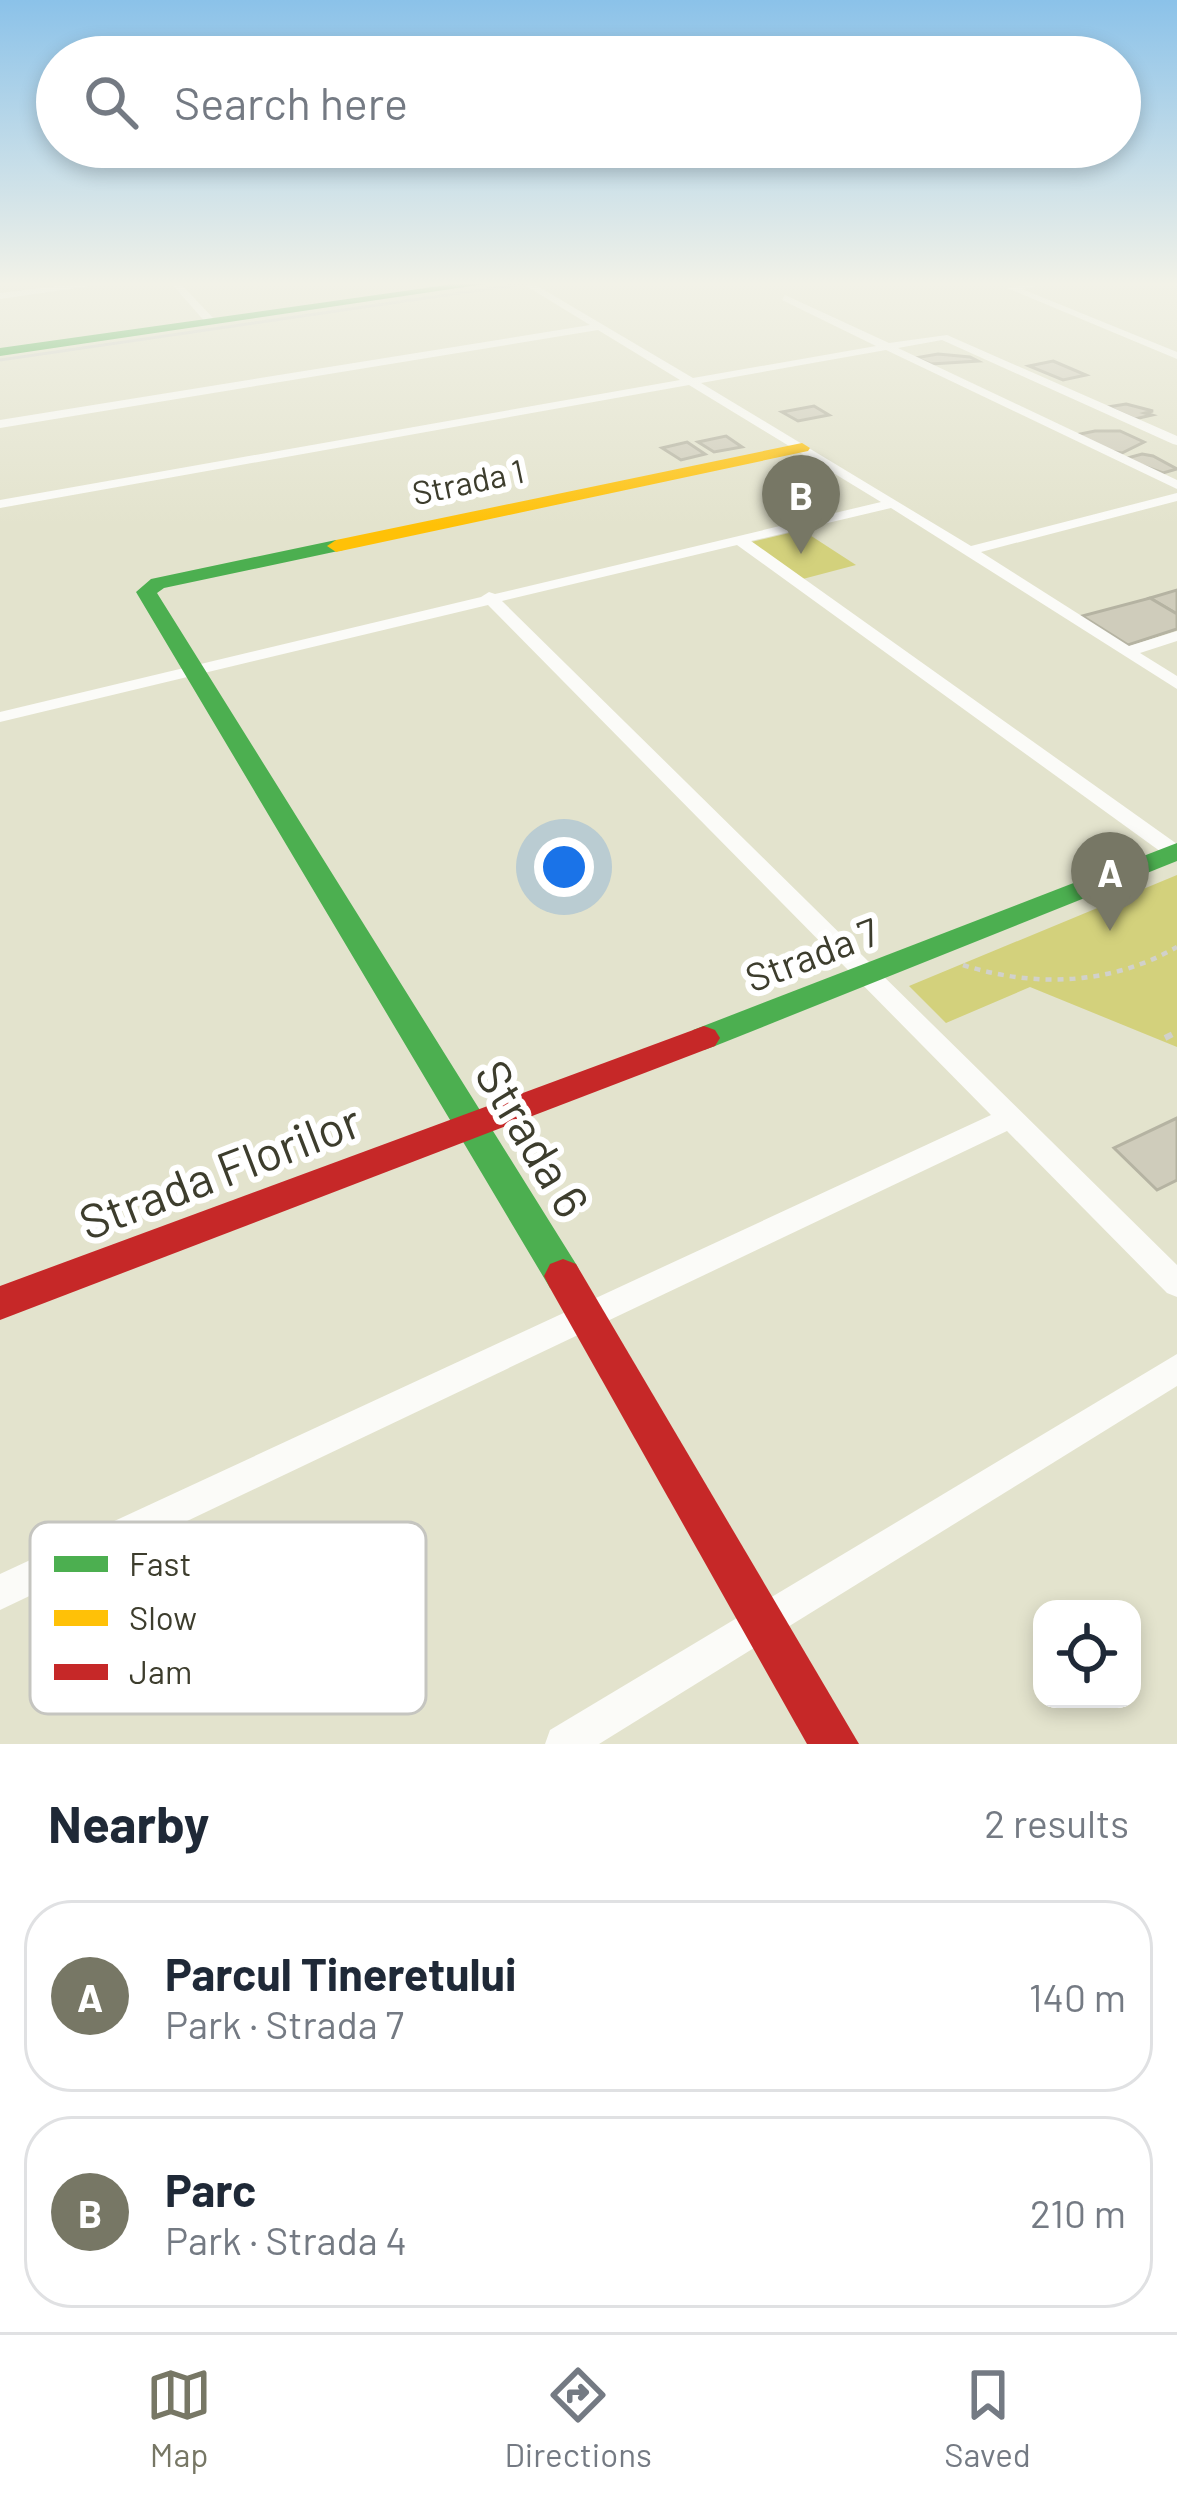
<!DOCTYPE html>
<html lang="en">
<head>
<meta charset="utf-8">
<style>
	body { margin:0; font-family:Barlow,sans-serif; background:#f6f6f7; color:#1f2937 }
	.controls { position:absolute; right:36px; bottom:36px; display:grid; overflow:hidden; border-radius:24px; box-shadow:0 6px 18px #0003 }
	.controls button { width:108px; height:108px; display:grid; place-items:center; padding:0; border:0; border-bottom:3px solid #e0e1e3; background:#fff; color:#1f2937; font:60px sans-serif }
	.you { position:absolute; left:564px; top:867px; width:42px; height:42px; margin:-30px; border:9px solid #fff; border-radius:50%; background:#1a73e8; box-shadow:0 0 0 18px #1a73e833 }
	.badge { display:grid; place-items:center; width:78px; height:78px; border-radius:50%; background:#777765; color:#fff; font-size:39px; font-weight:700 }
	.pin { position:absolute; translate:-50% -99px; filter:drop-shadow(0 3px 6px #0008) }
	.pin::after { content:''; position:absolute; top:63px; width:42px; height:36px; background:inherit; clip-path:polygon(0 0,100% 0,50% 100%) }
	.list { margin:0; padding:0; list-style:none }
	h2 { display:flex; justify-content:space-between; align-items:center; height:156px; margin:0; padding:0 48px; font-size:51px }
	h2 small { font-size:39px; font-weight:400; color:#747a83 }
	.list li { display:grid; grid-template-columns:78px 1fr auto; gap:36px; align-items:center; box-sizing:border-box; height:192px; margin:0 24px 24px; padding:0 24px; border:3px solid #e0e1e3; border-radius:48px }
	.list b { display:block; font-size:45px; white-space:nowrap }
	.list p { margin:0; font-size:39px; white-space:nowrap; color:#747a83 }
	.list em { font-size:39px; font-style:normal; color:#747a83 }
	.icon { flex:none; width:66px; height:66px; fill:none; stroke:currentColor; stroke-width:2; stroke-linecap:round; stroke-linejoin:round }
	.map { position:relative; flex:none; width:1177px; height:1744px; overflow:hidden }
	.search { position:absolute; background:#fff; box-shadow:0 6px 18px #0003; left:36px; right:36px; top:36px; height:132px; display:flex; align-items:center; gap:30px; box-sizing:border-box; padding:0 42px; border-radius:66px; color:#747a83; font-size:45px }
	.sheet { height:588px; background:#fff }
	nav { display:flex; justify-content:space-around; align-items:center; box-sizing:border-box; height:168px; border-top:3px solid #e0e1e3; background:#fff; font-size:33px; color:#747a83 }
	nav a { display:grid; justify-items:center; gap:6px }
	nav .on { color:#777765 }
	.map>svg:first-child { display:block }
	.green { fill:#d3d17c }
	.building { fill:#cfccbb; stroke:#b5b3a2; stroke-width:3 }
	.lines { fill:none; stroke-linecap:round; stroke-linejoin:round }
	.path-far1 { stroke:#d1d1cb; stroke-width:4.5; stroke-dasharray:6 6; stroke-linecap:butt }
	.path { stroke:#d1d1cb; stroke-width:6; stroke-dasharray:8 8; stroke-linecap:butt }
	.street { fill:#fbfbf8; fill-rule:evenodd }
	.fast { fill:#4caf50; fill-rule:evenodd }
	.slow { fill:#ffc107; fill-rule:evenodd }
	.jam { fill:#c62828; fill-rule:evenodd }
	.tram { stroke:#d2d2cc; stroke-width:3 }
	.labels { text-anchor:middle; stroke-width:12; stroke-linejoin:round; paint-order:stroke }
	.far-street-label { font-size:33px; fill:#3d3d2d; stroke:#fff }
	.street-label { font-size:39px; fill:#3d3d2d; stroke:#fff }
	.near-street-label { font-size:48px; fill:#3d3d2d; stroke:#fff }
	.key { fill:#fff; stroke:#c5c5c0; stroke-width:3 }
	.key-label { font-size:33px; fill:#3d3d2d }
</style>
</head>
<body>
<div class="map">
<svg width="1177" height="1744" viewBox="0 0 1177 1744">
	<rect width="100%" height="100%" fill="#e3e3cd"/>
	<g class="green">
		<path d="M802,530l54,35 -57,15 -52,-37z"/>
		<path d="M1177,875v172l-147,-60 -84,36 -37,-37z"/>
	</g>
	<g class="building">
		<path d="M938,354l32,3 8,4 -47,3 -16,-6z"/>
		<path d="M1053,361l33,14 -23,5 -34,-14z"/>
		<path d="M1126,404l27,7 -8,2 7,2 -17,4 -27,-12z"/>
		<path d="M814,406l15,9 -31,6 -16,-9z"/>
		<path d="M1095,431h25l24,11 -22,11 -13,-2 -34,-16z"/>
		<path d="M726,436l16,11 -28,5 -16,-10z"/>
		<path d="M687,442l18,12 -24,6 -19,-12z"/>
		<path d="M1142,454l11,2 24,13 -14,4 -39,-14z"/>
		<path d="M1177,590v24l-27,-16z"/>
		<path d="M1150,598l27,16v15l-49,16 -46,-29z"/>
		<path d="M1177,1118v62l-20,10 -43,-42z"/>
	</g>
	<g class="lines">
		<path class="path-far1" d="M963,965c72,23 148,20 214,-18"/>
		<path class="path" d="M1165,1038l12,-6"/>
		<g class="street">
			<path d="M100,281h26l-126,18v-6z"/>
			<path d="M169,281h9l37,39v4h-8z"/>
			<path d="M518,281h11l164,97 183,-32 -94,-46 3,-5 104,48 58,-8 230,101v9l-4,-1 -231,-104 -44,8 279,132v9l-291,-139 -185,33 270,163 206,-53v8l-196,51 148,94 48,-15v10l-37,12 37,23v13l-286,-181 -140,33 426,303 -2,14 -7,-1 -431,-312 -235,56 675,664v32l-10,-4 -160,-162 -1007,479v-36l991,-459 -503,-510 -488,117v-10l481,-115 8,-5 6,2 386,-92 -192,-117 -689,123v-8l680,-120 -82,-50 -598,98v-8l590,-95z"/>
			<path d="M1038,281h22l-38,8 155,63v7l-170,-71z"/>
			<path d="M1177,1354v32l-578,358h-54l5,-14z"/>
		</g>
		<g class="fast">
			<path d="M475,281h30l-505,75v-8z"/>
			<path d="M336,540l9,6 -2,4 -179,38 -7,5 419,671 6,12 -6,12 -13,5 -13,-5 -414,-696 15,-13z"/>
			<path d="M1177,843v18l-462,185 -11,4 -11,-4 -5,-8 5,-8z"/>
		</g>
		<path class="slow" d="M802,443l8,5 -2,3 -472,101 -9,-6 9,-6z"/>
		<g class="jam">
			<path d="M704,1026l11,4 5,8 -5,8 -715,274v-34z"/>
			<path d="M563,1259l13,5 283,480h-52l-257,-456 -6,-12 6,-12z"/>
		</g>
		<path class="tram" d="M0,360l543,-79"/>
	</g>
	<linearGradient id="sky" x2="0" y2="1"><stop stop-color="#8bc2e9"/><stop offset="0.54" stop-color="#f2f2e8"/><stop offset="1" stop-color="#f2f2e8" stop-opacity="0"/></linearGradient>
	<rect width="1177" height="525" fill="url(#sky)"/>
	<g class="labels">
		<g class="far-street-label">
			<text transform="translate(468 482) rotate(-12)" y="12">Strada 1</text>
		</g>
		<g class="street-label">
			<text transform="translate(812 955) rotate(-21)" y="14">Strada 7</text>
		</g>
		<g class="near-street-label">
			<text transform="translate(532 1139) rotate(59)" y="17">Strada 6</text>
			<text transform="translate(220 1172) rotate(-21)" y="17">Strada Florilor</text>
		</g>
	</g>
	<rect x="30" y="1522" width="396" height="192" rx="18" class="key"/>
	<rect x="54" y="1556" width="54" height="16" fill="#4caf50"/>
	<rect x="54" y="1610" width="54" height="16" fill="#ffc107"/>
	<rect x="54" y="1664" width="54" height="16" fill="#c62828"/>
	<g class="key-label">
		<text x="129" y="1576">Fast</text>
		<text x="129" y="1630">Slow</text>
		<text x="129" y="1684">Jam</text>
	</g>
</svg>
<div class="controls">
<button><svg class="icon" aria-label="locate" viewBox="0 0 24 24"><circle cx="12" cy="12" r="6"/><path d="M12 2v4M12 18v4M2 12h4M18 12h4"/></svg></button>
</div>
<div class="you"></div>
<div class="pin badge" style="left:1110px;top:931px">A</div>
<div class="pin badge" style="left:801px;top:554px">B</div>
<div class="search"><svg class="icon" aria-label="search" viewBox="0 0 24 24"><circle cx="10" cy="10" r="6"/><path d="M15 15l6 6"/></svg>Search here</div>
</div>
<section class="sheet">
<h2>Nearby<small>2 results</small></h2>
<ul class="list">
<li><span class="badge">A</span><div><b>Parcul Tineretului</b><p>Park · Strada 7</p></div><em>140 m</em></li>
<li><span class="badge">B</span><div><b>Parc</b><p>Park · Strada 4</p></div><em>210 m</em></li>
</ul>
</section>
<nav>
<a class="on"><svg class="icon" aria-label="map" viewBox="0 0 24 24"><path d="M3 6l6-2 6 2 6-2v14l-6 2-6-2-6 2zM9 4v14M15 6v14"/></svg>Map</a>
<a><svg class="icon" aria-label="directions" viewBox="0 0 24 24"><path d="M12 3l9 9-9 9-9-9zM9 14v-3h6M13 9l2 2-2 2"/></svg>Directions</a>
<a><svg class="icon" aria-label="saved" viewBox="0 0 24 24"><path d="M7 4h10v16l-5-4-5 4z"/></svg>Saved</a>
</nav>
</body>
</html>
